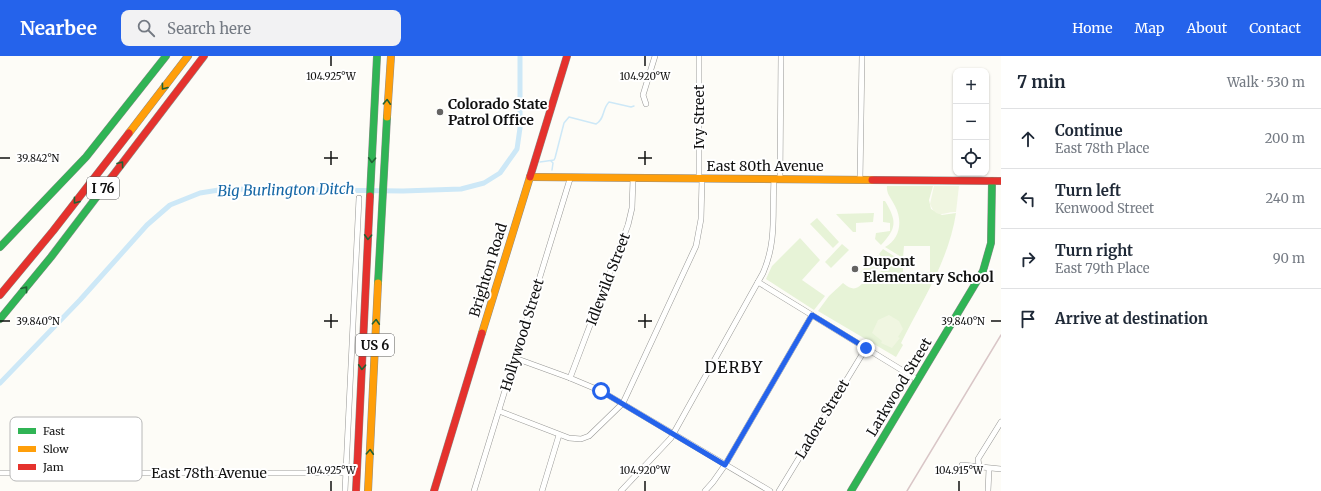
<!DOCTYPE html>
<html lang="en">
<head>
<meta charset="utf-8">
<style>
	body { margin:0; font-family:Merriweather,serif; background:#f2f2f3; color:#1f2937 }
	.controls { position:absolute; right:12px; top:12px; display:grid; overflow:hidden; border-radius:8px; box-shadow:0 1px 3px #0004 }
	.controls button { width:36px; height:36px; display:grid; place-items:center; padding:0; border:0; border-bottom:1px solid #e0e1e3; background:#fff; color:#1f2937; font:20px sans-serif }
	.stop { position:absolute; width:12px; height:12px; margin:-9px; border:3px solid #2563eb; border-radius:50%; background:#fff }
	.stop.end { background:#2563eb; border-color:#fff; box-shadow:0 1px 4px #0008 }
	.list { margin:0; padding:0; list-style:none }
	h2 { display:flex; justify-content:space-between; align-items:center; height:52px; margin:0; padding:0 16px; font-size:17px }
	h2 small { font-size:13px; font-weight:400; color:#747a83 }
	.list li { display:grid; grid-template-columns:26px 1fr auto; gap:12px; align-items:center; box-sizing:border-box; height:60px; padding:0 16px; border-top:1px solid #e0e1e3 }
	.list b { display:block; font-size:15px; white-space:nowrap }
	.list p { margin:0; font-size:13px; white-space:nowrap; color:#747a83 }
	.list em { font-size:13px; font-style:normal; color:#747a83 }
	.icon { flex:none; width:22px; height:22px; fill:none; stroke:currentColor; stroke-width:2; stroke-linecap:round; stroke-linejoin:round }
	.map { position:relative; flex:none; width:1001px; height:435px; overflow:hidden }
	header { display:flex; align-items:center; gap:24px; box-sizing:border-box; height:56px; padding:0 20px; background:#2563eb; color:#fff }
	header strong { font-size:19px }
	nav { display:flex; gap:22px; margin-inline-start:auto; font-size:14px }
	.search { width:280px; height:36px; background:#f2f2f3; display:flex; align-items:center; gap:10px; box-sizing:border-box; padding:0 14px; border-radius:8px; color:#747a83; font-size:15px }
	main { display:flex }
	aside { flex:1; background:#fff }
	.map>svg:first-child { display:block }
	.green { fill:#e7f3d7 }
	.pitch { fill:#f0f6e1 }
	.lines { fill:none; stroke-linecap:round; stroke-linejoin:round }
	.stream { stroke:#cde8f7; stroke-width:1.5 }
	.canal { stroke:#cde8f7; stroke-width:5 }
	.street-casing { stroke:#979795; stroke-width:6 }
	.fast-casing { stroke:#8e8d8b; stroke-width:8 }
	.slow-casing { stroke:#8e8d8b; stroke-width:8 }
	.jam-casing { stroke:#8e8d8b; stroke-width:8 }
	.street { stroke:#fffffe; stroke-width:5 }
	.fast { stroke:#30b455; stroke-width:7 }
	.slow { stroke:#ff9f0a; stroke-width:7 }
	.jam { stroke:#e5322d; stroke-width:7 }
	.rail { stroke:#d9c6c7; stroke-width:1.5 }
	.oneway { stroke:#206233 }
	.route { stroke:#2563eb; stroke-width:5 }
	.ticks { fill:none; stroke:#111; stroke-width:1.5 }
	.poi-dot { fill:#646362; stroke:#fff; stroke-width:1.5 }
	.labels { text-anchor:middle; stroke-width:4; stroke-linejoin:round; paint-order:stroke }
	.shield { fill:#fff; stroke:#585858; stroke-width:1 }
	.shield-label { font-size:13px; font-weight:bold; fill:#111 }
	.poi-label { font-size:14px; font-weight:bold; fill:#111; stroke:#fff; text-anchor:start }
	.street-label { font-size:14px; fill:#111; stroke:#fff }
	.water-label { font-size:15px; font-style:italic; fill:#1768a6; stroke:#fff }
	.quarter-label { font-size:16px; letter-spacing:1px; fill:#111; stroke:#fff }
	.key { fill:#fff; stroke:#b8b8b8; stroke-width:1 }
	.key-label { font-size:11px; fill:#111 }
	.ticks-label { font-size:10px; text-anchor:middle; fill:#111; stroke:#fff; stroke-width:4; stroke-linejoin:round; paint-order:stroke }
</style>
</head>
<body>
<header>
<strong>Nearbee</strong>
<div class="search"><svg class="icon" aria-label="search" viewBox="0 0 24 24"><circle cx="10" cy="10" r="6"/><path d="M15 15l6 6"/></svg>Search here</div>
<nav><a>Home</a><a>Map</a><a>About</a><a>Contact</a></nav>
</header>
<main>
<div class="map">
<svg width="1001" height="435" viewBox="0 0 1001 435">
	<rect width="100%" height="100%" fill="#fdfcf7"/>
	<g class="green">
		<path d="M887,130h46l-4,14 2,9 11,6 14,-2c-7,47 -34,88 -55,130l2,2 -7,12 -78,-46 11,-15 14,-13c11,9 14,6 23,-3l3,3 19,-19 -9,-10 4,-5 20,13v10h27v-26h-26l-1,12 -18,-11c15,-8 18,-26 10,-41 -3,-7 -9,-12 -8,-20z"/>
		<path d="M883,145h2c12,20 12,27 -4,44l-6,-6 1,-6 14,-2v-8l-7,-1z"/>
		<path d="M874,157l-1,9 -17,1v9h-3l-17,-18z"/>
		<path d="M817,162l22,24 -6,6 -23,-24z"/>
		<path d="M800,182l20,22 -18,20 23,16 -11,14 -48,-31 6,-13z"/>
		<path d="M842,188l7,6 -18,18 -6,-6z"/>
	</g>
	<g class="pitch">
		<path d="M934,130h25l-3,26c-11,-1 -19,9 -26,-8z"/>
		<path d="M878,199l7,7 -18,17 -7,-7z"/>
		<path d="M889,259l10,6 4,8 -5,8 2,1 -8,10 -11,-5 1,-2 -10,-8 6,-13z"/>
	</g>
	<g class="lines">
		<g class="stream">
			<path d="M551,105l2,2 -1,7"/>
			<path d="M540,106l14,-2 1,-2 9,-35 5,-6 27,7c9,-5 6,-15 13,-22l22,5 3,-1"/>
		</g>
		<path class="canal" d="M0,327l80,-83 67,-75 23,-20 30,-12 25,-4 178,2 58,-2 23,-6 16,-10 17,-24 3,-21v-72"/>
		<defs>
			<g id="street">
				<path d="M646,48l-3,-9 12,-39"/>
				<path d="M699,123v-123"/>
				<path d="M780,123l1,-123"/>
				<path d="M860,124l2,-124"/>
				<path d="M758,226l160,98"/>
				<path d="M515,302l55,20 31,13 169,100"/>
				<path d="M570,322l58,-153 4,-17 1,-29"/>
				<path d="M499,355l70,27 12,1 8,-3 34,-33 73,-157 5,-27 1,-40"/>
				<path d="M962,409l39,4"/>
				<path d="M979,410l-1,-7 23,-37"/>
				<path d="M0,417h346"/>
				<path d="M345,435l14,-293"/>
				<path d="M474,435l96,-312"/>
				<path d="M542,435l17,-56"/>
				<path d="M621,435l50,-53 92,-165c14,-32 9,-60 11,-94"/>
				<path d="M705,435l8,-9 12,-17 87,-150"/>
				<path d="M779,435l87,-143"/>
				<path d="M988,435l1,-22"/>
			</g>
			<g id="fast">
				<path d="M370,140l7,-140"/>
				<path d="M0,191l86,-90 80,-101"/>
				<path d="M378,227l9,-166"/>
				<path d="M0,263l51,-62 60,-79"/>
				<path d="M851,435l132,-220 8,-28 1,-62"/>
			</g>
			<g id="slow">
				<path d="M387,61l4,-61"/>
				<path d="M129,77l59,-77"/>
				<path d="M530,121l342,3"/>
				<path d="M482,277l48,-156"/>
				<path d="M368,435l10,-208"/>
			</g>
			<g id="jam">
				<path d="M530,121l37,-121"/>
				<path d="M111,122l93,-122"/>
				<path d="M872,124l129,1"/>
				<path d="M0,239l53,-64 76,-98"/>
				<path d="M356,435l14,-295"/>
				<path d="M434,435l48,-158"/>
			</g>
		</defs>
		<use href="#street" class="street-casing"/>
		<use href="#fast" class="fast-casing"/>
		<use href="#slow" class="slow-casing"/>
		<use href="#jam" class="jam-casing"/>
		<use href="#street" class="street"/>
		<use href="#fast" class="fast"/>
		<use href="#slow" class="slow"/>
		<use href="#jam" class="jam"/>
		<path class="rail" d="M907,435l94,-156"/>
	</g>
	<defs><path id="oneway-chevron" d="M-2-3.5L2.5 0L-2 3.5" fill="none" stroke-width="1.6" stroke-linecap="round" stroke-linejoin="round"/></defs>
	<g class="oneway">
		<use href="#oneway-chevron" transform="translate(164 31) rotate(127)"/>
		<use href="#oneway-chevron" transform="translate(387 46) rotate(-87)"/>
		<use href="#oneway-chevron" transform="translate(372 104) rotate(93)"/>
		<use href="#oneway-chevron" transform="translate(121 108) rotate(-53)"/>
		<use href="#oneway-chevron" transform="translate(76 145) rotate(128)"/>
		<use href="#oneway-chevron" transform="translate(368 181) rotate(93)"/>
		<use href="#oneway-chevron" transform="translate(25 233) rotate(-52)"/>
		<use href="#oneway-chevron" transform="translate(376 266) rotate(-87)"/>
		<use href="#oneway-chevron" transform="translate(362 311) rotate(93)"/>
		<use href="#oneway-chevron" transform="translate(370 396) rotate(-87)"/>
	</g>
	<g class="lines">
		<path class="route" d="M601,335l124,74 87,-150 54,33"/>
	</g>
	<path class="ticks" d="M331,0v10M645,0v10M331,95v14M645,95v14M0,102h10M324,102h14M638,102h14M331,258v14M645,258v14M0,265h10M324,265h14M638,265h14M991,265h10M331,425v10M645,425v10M959,425v10"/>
	<g class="poi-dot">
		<circle cx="440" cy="56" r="4"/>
		<circle cx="855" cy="213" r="4"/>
	</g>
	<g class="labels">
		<g class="shield">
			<rect x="87" y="121" width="32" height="22" rx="3"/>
			<rect x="356" y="278" width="38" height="22" rx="3"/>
		</g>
		<g class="shield-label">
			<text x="103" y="137">I 76</text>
			<text x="375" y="294">US 6</text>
		</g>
		<g class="poi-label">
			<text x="448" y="53">Colorado State<tspan x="448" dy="16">Patrol Office</tspan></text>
			<text x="863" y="210">Dupont<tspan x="863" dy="16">Elementary School</tspan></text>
		</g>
		<g class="street-label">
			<text transform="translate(699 61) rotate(-90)" y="5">Ivy Street</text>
			<text x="765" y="115">East 80th Avenue</text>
			<text transform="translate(488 214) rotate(-73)" y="5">Brighton Road</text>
			<text transform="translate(608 223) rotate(-69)" y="5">Idlewild Street</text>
			<text transform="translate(522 279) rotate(-73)" y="5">Hollywood Street</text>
			<text transform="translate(899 331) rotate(-59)" y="5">Larkwood Street</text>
			<text transform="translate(822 363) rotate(-59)" y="5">Ladore Street</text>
			<text x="209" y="422">East 78th Avenue</text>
		</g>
		<g class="water-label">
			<text transform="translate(286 134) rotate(-1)" y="5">Big Burlington Ditch</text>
		</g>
		<g class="quarter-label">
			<text x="734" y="317">DERBY</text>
		</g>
	</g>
	<rect x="10" y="361" width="132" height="64" rx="6" class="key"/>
	<rect x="18" y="372" width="18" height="6" fill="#30b455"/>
	<rect x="18" y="390" width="18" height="6" fill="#ff9f0a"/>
	<rect x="18" y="408" width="18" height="6" fill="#e5322d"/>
	<g class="key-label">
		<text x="43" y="379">Fast</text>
		<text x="43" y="397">Slow</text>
		<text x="43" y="415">Jam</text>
	</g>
	<g class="ticks-label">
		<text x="331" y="24">104.925°W</text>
		<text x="645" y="24">104.920°W</text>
		<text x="38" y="106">39.842°N</text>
		<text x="38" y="269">39.840°N</text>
		<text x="963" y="269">39.840°N</text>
		<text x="331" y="418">104.925°W</text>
		<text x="645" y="418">104.920°W</text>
		<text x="959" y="418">104.915°W</text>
	</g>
</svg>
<div class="controls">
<button>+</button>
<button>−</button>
<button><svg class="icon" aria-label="locate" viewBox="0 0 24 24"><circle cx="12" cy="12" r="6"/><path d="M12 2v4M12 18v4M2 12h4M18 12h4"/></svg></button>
</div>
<div class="stop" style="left:601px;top:335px"></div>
<div class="stop end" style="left:866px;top:292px"></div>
</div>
<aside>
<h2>7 min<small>Walk · 530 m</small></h2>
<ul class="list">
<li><svg class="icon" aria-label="ahead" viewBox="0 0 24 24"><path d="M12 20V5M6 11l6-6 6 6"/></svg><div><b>Continue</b><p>East 78th Place</p></div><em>200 m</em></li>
<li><svg class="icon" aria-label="left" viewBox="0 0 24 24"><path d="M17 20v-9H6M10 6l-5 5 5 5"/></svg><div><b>Turn left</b><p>Kenwood Street</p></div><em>240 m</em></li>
<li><svg class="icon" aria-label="right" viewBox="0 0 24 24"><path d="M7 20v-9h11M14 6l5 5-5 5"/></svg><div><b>Turn right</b><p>East 79th Place</p></div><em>90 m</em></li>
<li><svg class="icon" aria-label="arrive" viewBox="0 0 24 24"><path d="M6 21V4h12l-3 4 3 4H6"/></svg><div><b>Arrive at destination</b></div></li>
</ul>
</aside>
</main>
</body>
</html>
